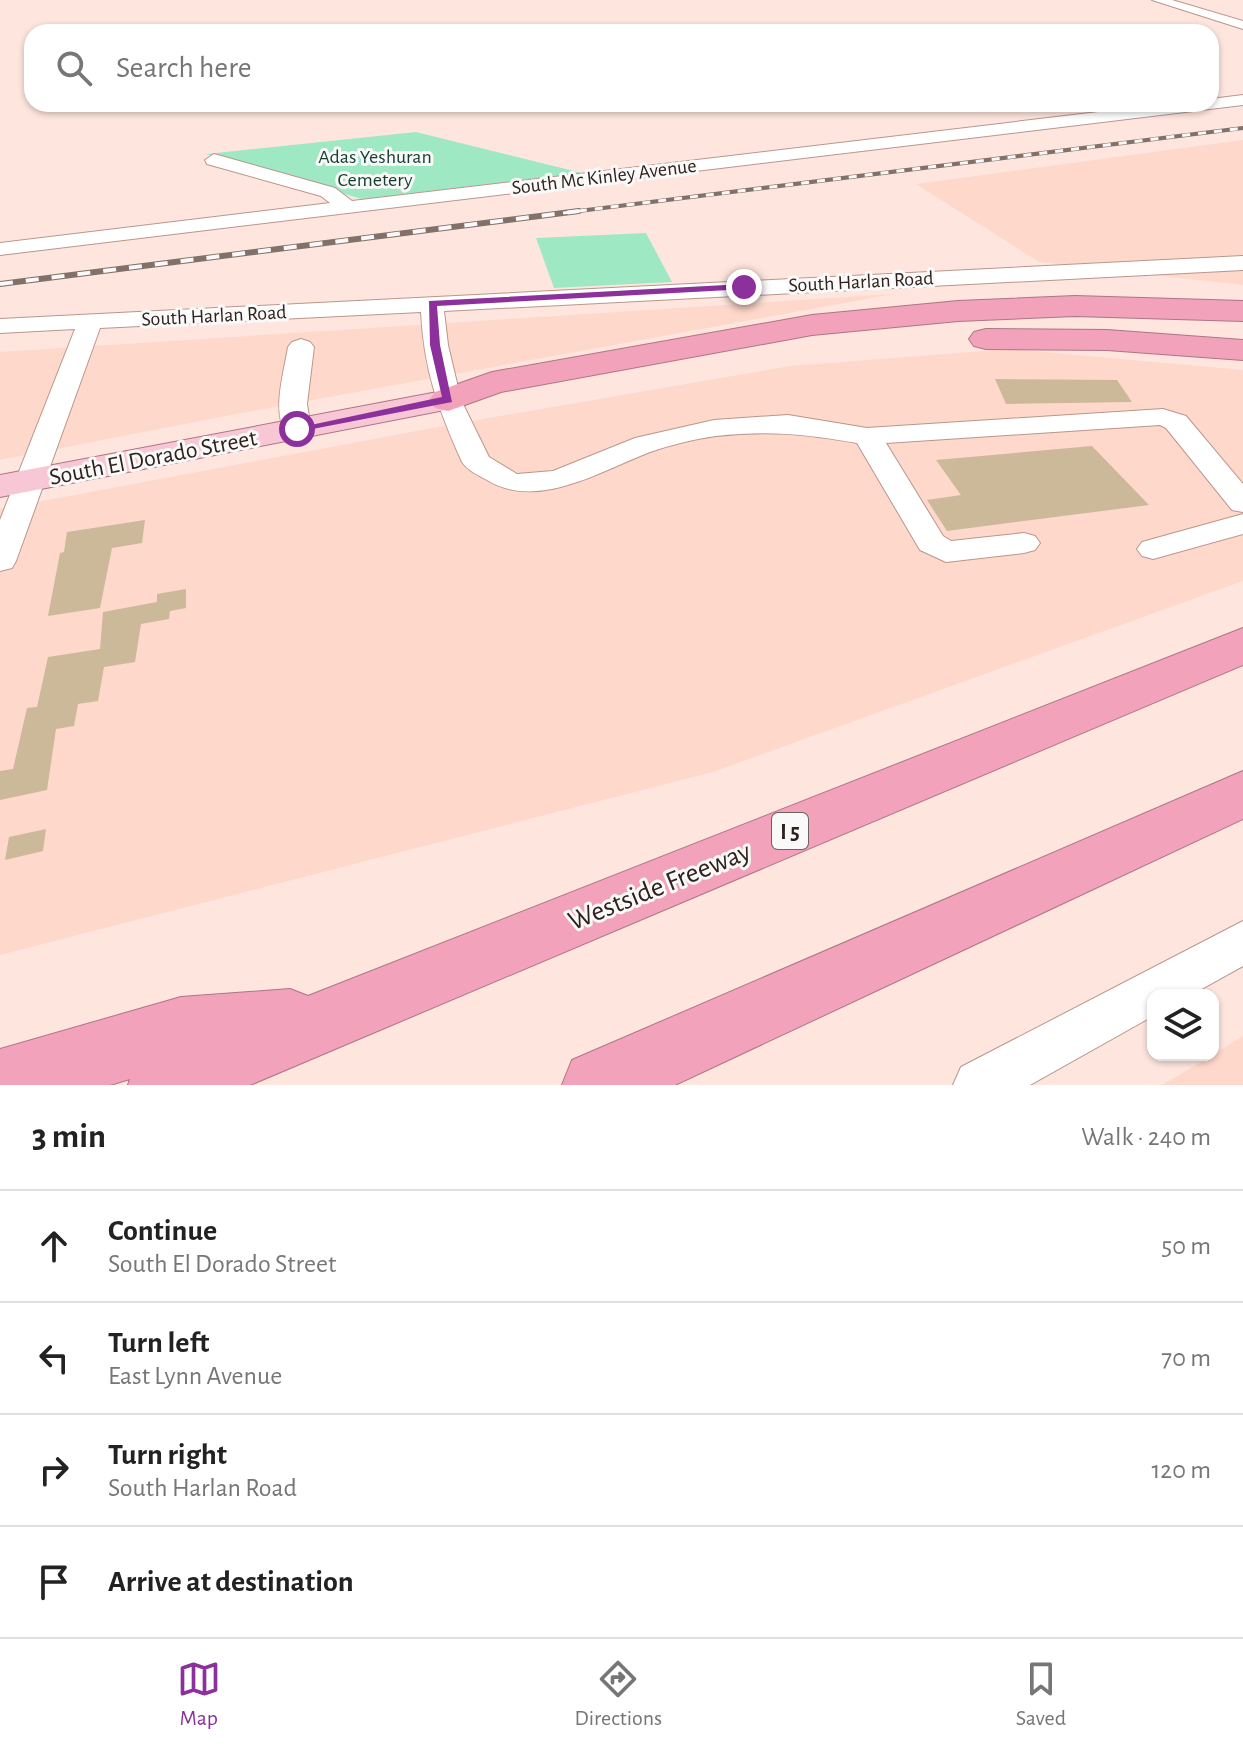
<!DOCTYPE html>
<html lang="en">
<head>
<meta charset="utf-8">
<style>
	body { margin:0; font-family:"Alegreya Sans",sans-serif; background:#f2f2f2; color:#222 }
	.controls { position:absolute; right:24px; bottom:24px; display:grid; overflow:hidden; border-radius:16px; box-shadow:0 2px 6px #0004 }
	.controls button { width:72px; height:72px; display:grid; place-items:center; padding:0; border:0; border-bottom:2px solid #e0e0e0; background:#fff; color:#222; font:40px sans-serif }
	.stop { position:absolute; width:24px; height:24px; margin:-18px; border:6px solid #8c319c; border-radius:50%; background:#fff }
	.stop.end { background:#8c319c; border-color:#fff; box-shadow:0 2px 8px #0008 }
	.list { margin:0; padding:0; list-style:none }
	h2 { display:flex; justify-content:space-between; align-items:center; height:104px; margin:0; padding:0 32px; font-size:34px }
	h2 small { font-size:26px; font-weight:400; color:#767676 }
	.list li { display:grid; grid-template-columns:52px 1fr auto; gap:24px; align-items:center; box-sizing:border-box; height:112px; padding:0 32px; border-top:2px solid #e0e0e0 }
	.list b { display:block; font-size:30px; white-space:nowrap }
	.list p { margin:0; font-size:26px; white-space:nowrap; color:#767676 }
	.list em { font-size:26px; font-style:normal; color:#767676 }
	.icon { flex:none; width:44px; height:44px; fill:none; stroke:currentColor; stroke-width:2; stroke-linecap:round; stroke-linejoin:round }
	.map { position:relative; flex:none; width:1243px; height:1085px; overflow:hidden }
	.search { position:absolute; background:#fff; box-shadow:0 2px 6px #0004; left:24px; right:24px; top:24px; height:88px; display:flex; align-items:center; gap:20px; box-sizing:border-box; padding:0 28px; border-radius:24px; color:#767676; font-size:30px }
	.sheet { height:552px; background:#fff }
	nav { display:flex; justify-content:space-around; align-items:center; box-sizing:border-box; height:112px; border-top:2px solid #e0e0e0; background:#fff; font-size:22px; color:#767676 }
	nav a { display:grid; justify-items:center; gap:4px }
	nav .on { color:#8c319c }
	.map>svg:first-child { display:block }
	.built { fill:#fed8cb }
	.green { fill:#9ee9c3 }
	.building { fill:#ccb99a }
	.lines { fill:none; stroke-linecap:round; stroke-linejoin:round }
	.minor-casing { stroke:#ba968a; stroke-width:2 }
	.major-casing { stroke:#ae7583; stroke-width:2 }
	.highway-casing { stroke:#ae7583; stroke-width:2 }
	.minor { fill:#fff; fill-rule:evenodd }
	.major { fill:#f8c7d6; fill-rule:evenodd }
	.highway { fill:#f3a2bb; fill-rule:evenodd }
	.rail-far1-casing { stroke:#82706a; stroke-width:4 }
	.rail-casing { stroke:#82706a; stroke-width:6 }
	.rail-far1 { stroke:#f9f9f9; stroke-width:3; stroke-dasharray:8; stroke-linecap:butt }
	.rail { stroke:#f9f9f9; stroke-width:4; stroke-dasharray:13; stroke-linecap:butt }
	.route { fill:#8c319c }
	.labels { text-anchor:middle; stroke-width:6; stroke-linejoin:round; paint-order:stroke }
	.far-park-label { font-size:20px; fill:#143f2c; stroke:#f9f9f9 }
	.far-street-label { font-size:20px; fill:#2f211c; stroke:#f9f9f9 }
	.shield { fill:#f9f9f9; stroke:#6c625e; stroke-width:2 }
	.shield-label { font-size:22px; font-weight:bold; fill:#2f211c }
	.street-label { font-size:24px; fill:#2f211c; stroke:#f9f9f9 }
	.near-street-label { font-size:28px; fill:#2f211c; stroke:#f9f9f9 }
</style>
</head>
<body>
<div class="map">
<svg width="1243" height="1085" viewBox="0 0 1243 1085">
	<rect width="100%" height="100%" fill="#fee6de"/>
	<g class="built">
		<path d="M1243,140v145l-204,-23 -123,-78z"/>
		<path d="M894,294l-653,119 -241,47v-108z"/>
		<path d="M1010,349l233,21v211l-530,191 -713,183v-446l454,-85 336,-58z"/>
		<path d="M1243,1036v49h-81l51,-30z"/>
	</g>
	<g class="green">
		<path d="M416,132l166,41 -220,26 -156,-45z"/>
		<path d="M646,233l26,49 -118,6 -18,-50z"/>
	</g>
	<g class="building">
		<path d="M995,379l122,1 15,22 -126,2z"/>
		<path d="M1092,446l57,59 -202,26 -20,-31 34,-5 -25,-35z"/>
		<path d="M145,520l-3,23 -30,5 -12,60 -52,8 12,-63 4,-1 3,-20z"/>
		<path d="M186,589v19l-16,3 -1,8 -28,5 -6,38 -31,5 -6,34 -20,3 -4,22 -18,3 -9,61 -47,10v-29l13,-2 14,-61 10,-1 11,-50 52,-8 3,-37 54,-10v-8z"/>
		<path d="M46,829l-3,22 -38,9 4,-23z"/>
	</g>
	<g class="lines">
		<defs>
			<g id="minor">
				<path d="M1152,0h20l71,21v8z"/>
				<path d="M1243,95v10l-1243,150v-12l330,-40 -9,-7 -114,-32 -2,-4 9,-6 121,34 17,13 814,-97h45v-5z"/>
				<path d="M1243,256v14l-799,41 4,34 13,55 28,57 28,17 36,-3 82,-33 79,-18 74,-5 79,13 296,-19 23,7 57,68v28l-11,-2 -66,-82 -6,-3 -274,18 57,93 8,5 73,-8 11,3 5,7 -5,7 -11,3 -78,9 -26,-12 -63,-107c-52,-9 -89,-13 -141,-7 -21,3 -46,9 -66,16 -49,19 -113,59 -163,28 -9,-5 -19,-9 -25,-18 -24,-54 -38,-91 -41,-150l-321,16 -84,233 -4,7 -12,3v-51l75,-191 -75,4v-14z"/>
				<path d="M301,339l9,3 4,5 -7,57 4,25 -4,6 -10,2 -10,-2c-16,-23 -3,-62 1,-88l4,-5z"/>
				<path d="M1243,514v20l-90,25 -11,-3 -5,-7 5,-7z"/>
				<path d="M1243,921v45l-52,29h-38v21l-123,69h-77l8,-18z"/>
			</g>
			<path id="major" d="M448,390l12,3 5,7 -5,7 -460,90v-22z"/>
			<g id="highway">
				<path d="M1075,296l168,5v20l-168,-5 -117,5 -146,14 -311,57 -53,19 -13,-3 -6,-8 6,-8 57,-20 320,-57 146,-14z"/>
				<path d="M986,329l121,1 136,10v20l-136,-10 -121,-1 -12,-3 -5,-7 5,-7z"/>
				<path d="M1243,628v37l-993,420h-122l2,-6 -20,6h-110v-36l181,-52 109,-8 18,7z"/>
				<path d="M1243,771v48l-568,266h-113l10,-25z"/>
			</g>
		</defs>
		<use href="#minor" class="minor-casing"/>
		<use href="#major" class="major-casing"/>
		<use href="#highway" class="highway-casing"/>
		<use href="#minor" class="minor"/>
		<use href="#major" class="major"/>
		<use href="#highway" class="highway"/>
		<defs>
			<path id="rail-far1" d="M563,213l680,-85"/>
			<path id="rail" d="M0,284l579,-73"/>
		</defs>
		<use href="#rail-far1" class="rail-far1-casing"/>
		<use href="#rail" class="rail-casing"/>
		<use href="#rail-far1" class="rail-far1"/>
		<use href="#rail" class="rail"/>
	</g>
	<path class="route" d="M744,284l4,5 -311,17 3,39 12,57 -155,30 -5,-3 150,-32 -12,-52 -1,-44z"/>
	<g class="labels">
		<g class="far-park-label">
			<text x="375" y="163">Adas Yeshuran<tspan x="375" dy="23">Cemetery</tspan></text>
		</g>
		<g class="far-street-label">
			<text transform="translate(604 176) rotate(-7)" y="7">South Mc Kinley Avenue</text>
			<text transform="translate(861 281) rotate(-3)" y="7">South Harlan Road</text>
			<text transform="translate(214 315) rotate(-3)" y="7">South Harlan Road</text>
		</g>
		<rect class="shield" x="772" y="813" width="36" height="36" rx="6"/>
		<g class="shield-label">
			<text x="790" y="839">I 5</text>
		</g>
		<g class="street-label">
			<text transform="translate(153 457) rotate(-11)" y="8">South El Dorado Street</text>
		</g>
		<g class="near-street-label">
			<text transform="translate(659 885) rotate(-22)" y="10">Westside Freeway</text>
		</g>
	</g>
</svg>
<div class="controls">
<button><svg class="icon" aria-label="layers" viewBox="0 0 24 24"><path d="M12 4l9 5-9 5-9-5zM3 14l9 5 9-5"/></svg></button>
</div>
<div class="stop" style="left:297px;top:429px"></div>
<div class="stop end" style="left:744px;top:287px"></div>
<div class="search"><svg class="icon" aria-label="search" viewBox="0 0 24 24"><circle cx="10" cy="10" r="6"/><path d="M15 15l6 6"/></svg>Search here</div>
</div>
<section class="sheet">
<h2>3 min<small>Walk · 240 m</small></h2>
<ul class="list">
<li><svg class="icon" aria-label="ahead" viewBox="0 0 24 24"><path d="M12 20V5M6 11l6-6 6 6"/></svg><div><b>Continue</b><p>South El Dorado Street</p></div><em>50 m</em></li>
<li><svg class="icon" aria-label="left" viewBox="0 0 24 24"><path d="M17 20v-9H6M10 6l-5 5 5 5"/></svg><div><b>Turn left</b><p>East Lynn Avenue</p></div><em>70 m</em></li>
<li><svg class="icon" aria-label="right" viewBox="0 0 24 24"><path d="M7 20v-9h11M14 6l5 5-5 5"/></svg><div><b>Turn right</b><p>South Harlan Road</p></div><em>120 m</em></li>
<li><svg class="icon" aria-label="arrive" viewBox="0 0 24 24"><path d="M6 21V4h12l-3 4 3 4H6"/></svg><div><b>Arrive at destination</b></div></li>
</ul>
</section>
<nav>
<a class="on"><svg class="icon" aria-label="map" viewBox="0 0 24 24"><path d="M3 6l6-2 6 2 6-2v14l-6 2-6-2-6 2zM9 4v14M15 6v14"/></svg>Map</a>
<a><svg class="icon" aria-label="directions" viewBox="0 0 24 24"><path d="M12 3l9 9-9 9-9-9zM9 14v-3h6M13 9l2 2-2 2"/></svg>Directions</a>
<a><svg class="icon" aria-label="saved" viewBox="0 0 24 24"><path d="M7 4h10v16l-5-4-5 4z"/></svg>Saved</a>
</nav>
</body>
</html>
